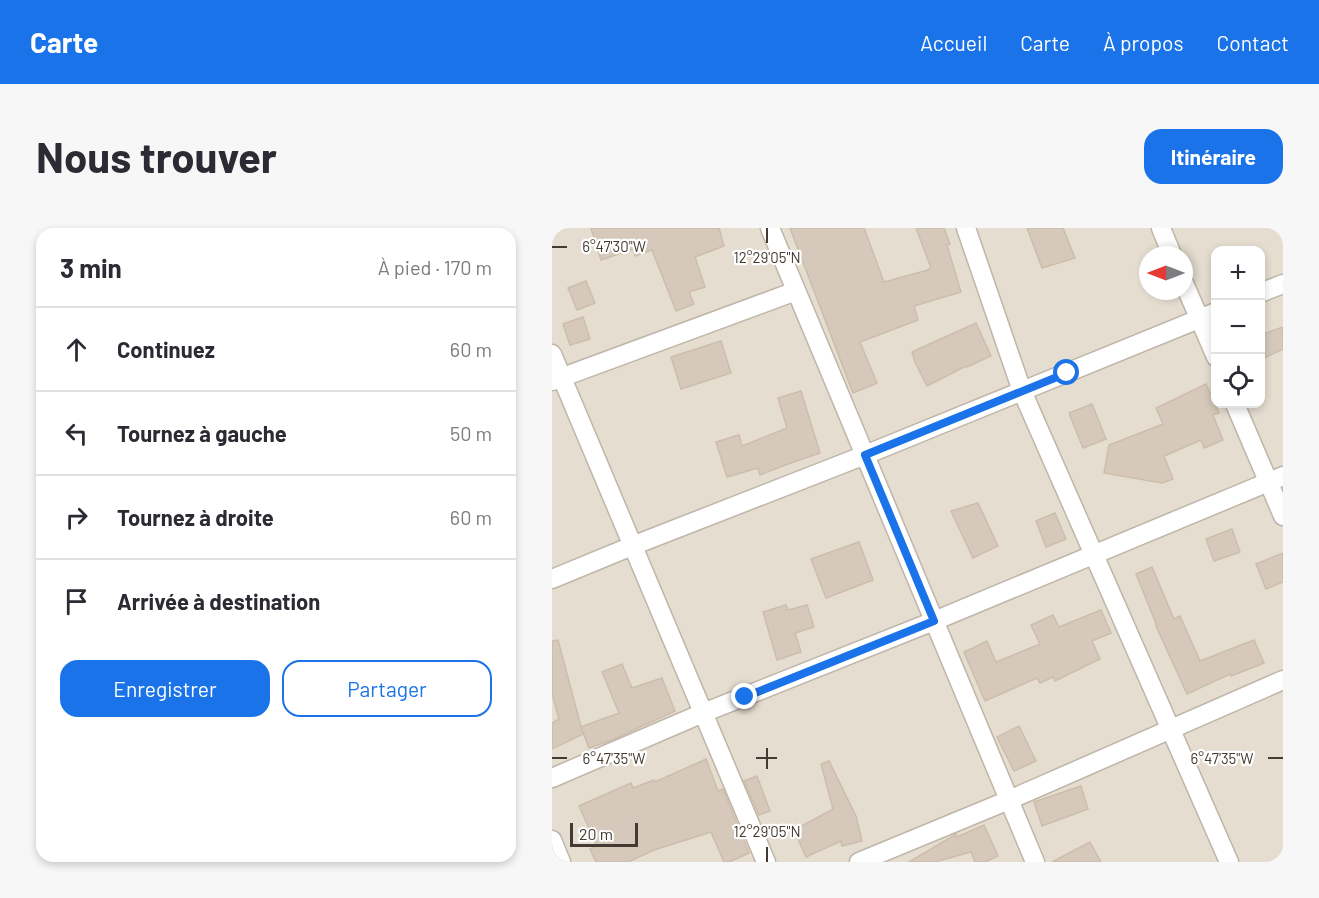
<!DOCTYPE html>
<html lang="fr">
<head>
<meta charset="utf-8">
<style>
	body { margin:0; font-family:Barlow,sans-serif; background:#f7f7f7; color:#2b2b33 }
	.controls { position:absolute; right:18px; top:18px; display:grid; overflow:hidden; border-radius:12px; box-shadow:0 3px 9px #0003 }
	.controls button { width:54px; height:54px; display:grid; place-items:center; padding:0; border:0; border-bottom:2px solid #e1e1e2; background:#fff; color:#2b2b33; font:30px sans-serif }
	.compass { position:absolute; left:587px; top:18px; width:54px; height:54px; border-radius:50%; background:#fff; box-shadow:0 3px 9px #0003; rotate:270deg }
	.scale { position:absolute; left:18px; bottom:15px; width:68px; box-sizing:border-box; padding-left:6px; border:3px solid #433b33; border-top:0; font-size:16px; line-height:21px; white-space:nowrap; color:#433b33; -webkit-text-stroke:4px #fff; paint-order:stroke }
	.stop { position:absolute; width:18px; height:18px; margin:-14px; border:4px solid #1a73e8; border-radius:50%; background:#fff }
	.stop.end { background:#1a73e8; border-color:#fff; box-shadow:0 2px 6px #0008 }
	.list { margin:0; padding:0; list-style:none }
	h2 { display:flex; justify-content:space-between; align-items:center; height:78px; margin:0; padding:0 24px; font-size:26px }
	h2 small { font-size:20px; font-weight:400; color:#7c7c81 }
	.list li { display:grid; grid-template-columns:39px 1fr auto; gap:18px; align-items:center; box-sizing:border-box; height:84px; padding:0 24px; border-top:2px solid #e1e1e2 }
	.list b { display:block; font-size:22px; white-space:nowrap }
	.list em { font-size:20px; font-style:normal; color:#7c7c81 }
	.actions { display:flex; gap:12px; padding:18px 24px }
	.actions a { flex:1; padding:14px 0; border:2px solid #1a73e8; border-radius:18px; text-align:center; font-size:21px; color:#1a73e8 }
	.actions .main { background:#1a73e8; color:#fff }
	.icon { flex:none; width:33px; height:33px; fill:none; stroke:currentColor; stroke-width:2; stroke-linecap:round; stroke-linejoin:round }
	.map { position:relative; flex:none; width:731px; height:634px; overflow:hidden; border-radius:18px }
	header { display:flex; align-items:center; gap:36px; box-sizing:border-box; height:84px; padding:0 30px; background:#1a73e8; color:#fff }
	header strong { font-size:28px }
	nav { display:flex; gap:33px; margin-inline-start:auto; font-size:21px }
	.intro { display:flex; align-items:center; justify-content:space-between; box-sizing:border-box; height:144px; padding:0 36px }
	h1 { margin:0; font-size:42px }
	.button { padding:15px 27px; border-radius:18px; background:#1a73e8; color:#fff; font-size:21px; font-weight:700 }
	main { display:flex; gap:36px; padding:0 36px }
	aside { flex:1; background:#fff; border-radius:18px; box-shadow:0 3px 9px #0003 }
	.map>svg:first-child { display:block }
	.residential { fill:#e5ddd0; fill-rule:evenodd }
	.building { fill:#d6c9bb; stroke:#cdbdab; stroke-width:1.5 }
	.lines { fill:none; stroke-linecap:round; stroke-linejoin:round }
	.street-casing { stroke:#bfb5a8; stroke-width:21 }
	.street { stroke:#fff; stroke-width:18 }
	.route { stroke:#1a73e8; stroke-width:8 }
	.ticks { fill:none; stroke:#433b33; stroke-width:2 }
	.ticks-label { font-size:15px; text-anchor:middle; fill:#433b33; stroke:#fff; stroke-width:4.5; stroke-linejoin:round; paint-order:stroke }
</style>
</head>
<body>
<header>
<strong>Carte</strong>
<nav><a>Accueil</a><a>Carte</a><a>À propos</a><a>Contact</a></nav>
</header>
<div class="intro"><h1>Nous trouver</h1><a class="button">Itinéraire</a></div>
<main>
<aside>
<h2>3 min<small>À pied · 170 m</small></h2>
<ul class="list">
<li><svg class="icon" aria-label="ahead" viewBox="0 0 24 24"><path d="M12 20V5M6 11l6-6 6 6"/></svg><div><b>Continuez</b></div><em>60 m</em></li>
<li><svg class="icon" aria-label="left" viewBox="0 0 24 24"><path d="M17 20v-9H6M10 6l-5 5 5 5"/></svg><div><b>Tournez à gauche</b></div><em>50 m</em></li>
<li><svg class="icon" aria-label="right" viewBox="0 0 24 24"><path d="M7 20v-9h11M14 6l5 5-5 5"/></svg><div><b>Tournez à droite</b></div><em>60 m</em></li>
<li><svg class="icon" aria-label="arrive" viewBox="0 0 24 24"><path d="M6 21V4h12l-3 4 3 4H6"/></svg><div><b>Arrivée à destination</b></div></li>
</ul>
<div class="actions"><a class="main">Enregistrer</a><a>Partager</a></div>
</aside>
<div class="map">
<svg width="731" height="634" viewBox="0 0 731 634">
	<rect width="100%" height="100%" fill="#f1ebe2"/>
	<path class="residential" d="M0,0h731v634h-731zM664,22h44v154h-44zM596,27h36v36h-36z"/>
	<g class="building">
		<path d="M39,0h128l5,18 -29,11 10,30 -16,5 5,12 -18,7 -24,-61 -17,6 -2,-7 -32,11z"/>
		<path d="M238,0h74l20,54 44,-12v-1l3,-1 -15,-40h28l6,16 -3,1 14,47 -47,14 4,14 -58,22 17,41 -24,10z"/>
		<path d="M475,0h36l12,30 -33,10z"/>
		<path d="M34,53l9,22 -18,7 -9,-22z"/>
		<path d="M31,89l7,22 -20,6 -7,-21z"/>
		<path d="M424,95l15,33 -24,11 -1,-1 -39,20 -12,-24 -3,-10z"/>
		<path d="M731,99v22l-23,11v-25z"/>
		<path d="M169,113l10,32 -50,16 -10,-32z"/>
		<path d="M654,156l13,29 -6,2 10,25 -19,8 -3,-8 -37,16 9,23 -11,4 -58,-10 5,-28 54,-21 -7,-16z"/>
		<path d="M249,163l19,62 -32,11 -28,11 -2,-7 -31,9 -11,-35 23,-7 3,11 45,-18 -9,-30z"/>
		<path d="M540,176l14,35 -23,9 -14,-35z"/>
		<path d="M426,275l20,43 -25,12 -22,-47z"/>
		<path d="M503,285l11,26 -20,8 -10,-26z"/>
		<path d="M680,301l8,23 -26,9 -8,-22z"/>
		<path d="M307,314l14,38 -47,18 -15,-39z"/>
		<path d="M731,325v29l-17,7 -10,-25z"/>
		<path d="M600,339l22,52 6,-3 20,45 54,-21 10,23 -33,13 -1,-2 -43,20 -31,-68h1l-21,-52z"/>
		<path d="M234,377l2,5 19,-5 7,22 -19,6 6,19 -24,8 -14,-48z"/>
		<path d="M549,382l10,23 -19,8 8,18 -45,22 -2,-4 -13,6 -3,-5 -52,23 -21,-49 23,-11 9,21 44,-18 -9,-19 22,-10 6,12z"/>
		<path d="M6,412l25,94 -31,15v-26l7,-4 -7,-25v-53z"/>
		<path d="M70,436l10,24 30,-10 13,33 -63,29 -23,8 -8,-21 38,-14 -17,-41z"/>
		<path d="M467,498l17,35 -22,10 -17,-34z"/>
		<path d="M154,531l12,32 5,-2 26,64 -20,9h-5l-13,-30 -57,18 -26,12h-32l-6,-13 7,-3 -18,-40 52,-23 2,5 21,-8 1,2z"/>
		<path d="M277,533l27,55 6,25 -20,5 -1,-5 -35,16 -12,-27 39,-21 -12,-45z"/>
		<path d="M205,548l13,35 -11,4 -15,-34z"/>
		<path d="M529,558l7,23 -46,17 -8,-24z"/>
		<path d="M432,597l14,31 -13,6h-10l-4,-10 -36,10h-26l47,-28 1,3z"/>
		<path d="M538,614l11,20h-49z"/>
	</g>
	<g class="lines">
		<defs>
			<g id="street">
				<path d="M218,0l265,634"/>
				<path d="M414,0l56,163 207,471"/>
				<path d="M609,0l11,27"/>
				<path d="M632,55l32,74"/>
				<path d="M708,65l23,-9"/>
				<path d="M0,126l214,508"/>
				<path d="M0,153l244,-90"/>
				<path d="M683,176l48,112"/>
				<path d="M0,351l80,-33 233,-91 351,-143"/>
				<path d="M0,550l151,-65 231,-92 349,-145"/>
				<path d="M0,612l9,22"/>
				<path d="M307,634l150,-62 274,-120"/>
			</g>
		</defs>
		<use href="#street" class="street-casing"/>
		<use href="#street" class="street"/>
	</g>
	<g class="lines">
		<path class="route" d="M193,469l189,-76 -69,-166 202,-82"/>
	</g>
	<path class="ticks" d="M215,0v15M0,19h15M215,520v21M0,530h15M204,530h21M716,530h15M215,619v15"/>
	<g class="ticks-label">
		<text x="62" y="24">6°47'30"W</text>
		<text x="215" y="35">12°29'05"N</text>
		<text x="670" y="536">6°47'35"W</text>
		<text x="62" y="536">6°47'35"W</text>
		<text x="215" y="609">12°29'05"N</text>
	</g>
</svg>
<div class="controls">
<button>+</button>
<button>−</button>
<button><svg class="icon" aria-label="locate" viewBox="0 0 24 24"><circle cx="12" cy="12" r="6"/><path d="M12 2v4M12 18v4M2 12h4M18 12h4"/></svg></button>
</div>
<svg class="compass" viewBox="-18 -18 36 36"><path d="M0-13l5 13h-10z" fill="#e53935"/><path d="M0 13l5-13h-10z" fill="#7c7c81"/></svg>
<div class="scale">20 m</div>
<div class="stop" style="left:515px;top:145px"></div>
<div class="stop end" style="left:193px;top:469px"></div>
</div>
</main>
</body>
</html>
